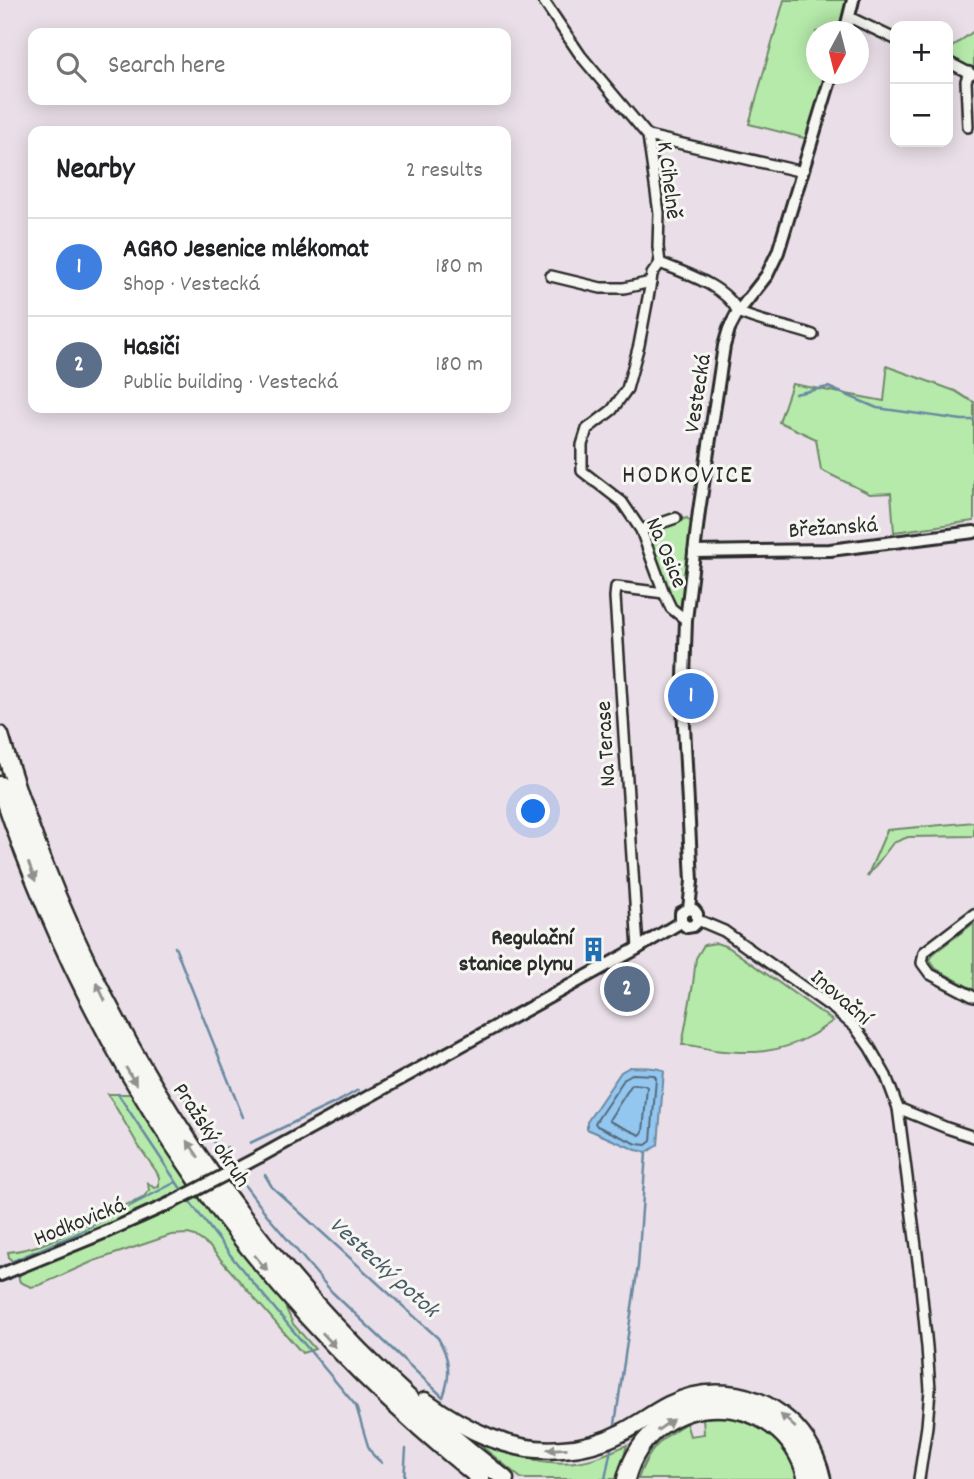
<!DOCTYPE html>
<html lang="en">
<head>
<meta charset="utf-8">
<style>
	body { margin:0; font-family:Dekko,sans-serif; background:#f6f6f6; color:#202124 }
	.controls { position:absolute; right:21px; top:21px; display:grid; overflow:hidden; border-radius:14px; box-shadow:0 4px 18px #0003 }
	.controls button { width:63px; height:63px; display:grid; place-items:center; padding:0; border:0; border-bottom:2px solid #e0e0e0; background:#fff; color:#202124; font:35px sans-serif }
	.compass { position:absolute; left:806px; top:21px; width:63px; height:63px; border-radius:50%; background:#fff; box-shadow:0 4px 18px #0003; rotate:187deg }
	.you { position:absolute; left:534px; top:812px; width:24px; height:24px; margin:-18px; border:5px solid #fff; border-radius:50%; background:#1a73e8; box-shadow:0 0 0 10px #1a73e833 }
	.badge { display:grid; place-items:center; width:46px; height:46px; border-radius:50%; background:#d93025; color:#fff; font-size:23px; font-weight:700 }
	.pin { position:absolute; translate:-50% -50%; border:4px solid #fff; box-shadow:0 2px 7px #0006 }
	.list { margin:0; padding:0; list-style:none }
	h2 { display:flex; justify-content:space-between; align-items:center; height:91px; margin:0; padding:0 28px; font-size:30px }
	h2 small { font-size:23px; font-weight:400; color:#757577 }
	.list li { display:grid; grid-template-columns:46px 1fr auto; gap:21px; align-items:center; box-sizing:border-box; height:98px; padding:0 28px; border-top:2px solid #e0e0e0 }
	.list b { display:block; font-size:26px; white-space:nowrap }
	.list p { margin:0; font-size:23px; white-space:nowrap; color:#757577 }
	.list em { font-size:23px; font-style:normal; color:#757577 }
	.icon { flex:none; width:38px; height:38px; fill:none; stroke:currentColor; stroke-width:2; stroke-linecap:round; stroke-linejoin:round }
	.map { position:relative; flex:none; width:974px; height:1479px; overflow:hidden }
	.search { position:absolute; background:#fff; box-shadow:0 4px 18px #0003; left:28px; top:28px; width:483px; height:77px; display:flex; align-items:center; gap:18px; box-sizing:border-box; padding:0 24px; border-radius:14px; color:#757577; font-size:26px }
	.panel { position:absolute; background:#fff; box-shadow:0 4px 18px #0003; left:28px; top:126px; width:483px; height:287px; border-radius:14px }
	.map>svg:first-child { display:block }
	.green { fill:#b6eaab; stroke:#708a6b; stroke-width:2 }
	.water { fill:#93c7f0; stroke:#6989a1; stroke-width:2 }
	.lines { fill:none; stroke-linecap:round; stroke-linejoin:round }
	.shore { stroke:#55697a; stroke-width:2 }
	.stream { stroke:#6989a1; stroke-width:2.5 }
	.minor-casing { stroke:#2b2b2b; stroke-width:14 }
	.tertiary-casing { stroke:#2b2b2b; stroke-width:16 }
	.motorway-casing { stroke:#2b2b2b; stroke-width:21 }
	.minor { stroke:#f6f6f2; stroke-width:9 }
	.tertiary { stroke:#f6f6f2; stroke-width:10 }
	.motorway { stroke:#f6f6f2; stroke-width:16 }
	.tertiary-bridge-casing { stroke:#2b2b2b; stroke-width:16; stroke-linecap:butt }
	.tertiary-bridge { stroke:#f6f6f2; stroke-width:10 }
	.oneway { fill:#90908e }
	.labels { text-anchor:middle; stroke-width:6; stroke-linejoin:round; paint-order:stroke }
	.street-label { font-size:23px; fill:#2b2b2b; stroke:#f6f6f2 }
	.poi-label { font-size:23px; font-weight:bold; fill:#2b2b2b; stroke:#f6f6f2; text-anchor:end }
	.water-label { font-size:24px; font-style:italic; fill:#4a5a66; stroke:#f6f6f2 }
	.quarter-label { font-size:26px; letter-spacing:2px; fill:#2b2b2b; stroke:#f6f6f2 }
</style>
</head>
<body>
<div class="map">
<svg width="974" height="1479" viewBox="0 0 974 1479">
	<rect width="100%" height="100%" fill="#eadfe8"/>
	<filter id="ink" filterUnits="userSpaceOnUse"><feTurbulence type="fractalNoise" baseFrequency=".0143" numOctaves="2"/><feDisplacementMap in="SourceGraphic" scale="14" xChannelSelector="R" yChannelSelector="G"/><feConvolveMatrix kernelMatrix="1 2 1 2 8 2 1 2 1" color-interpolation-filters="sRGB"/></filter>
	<g filter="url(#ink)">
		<g class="green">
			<path d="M784,0h63l-9,31 -22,1v42h11l-19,65 -59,-15z"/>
			<path d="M974,31v42l-26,-16v-7z"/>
			<path d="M886,366l69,25 11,7 8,4v119l-80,11 -3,-39 -21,1 -49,-24 -5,-31 -37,-17 13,-38 92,17 3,-29z"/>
			<path d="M687,518l5,5 -8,82 -3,4 -4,-1 -5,-4 -25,-70 7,-5z"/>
			<path d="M974,822v14l-66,1 -15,6 -26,34 20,-47z"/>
			<path d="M974,923v67l-38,-21 -6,-9 4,-7z"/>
			<path d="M716,943l12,4 105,74c-8,5 -15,11 -23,15 -31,18 -61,18 -96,14 -11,-2 -21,-6 -32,-5l11,-61 3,-26 8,-13z"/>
			<path d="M108,1094h23l60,91 -25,12 -6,5 -44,20 -103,41 -4,-6 -1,-5c41,-4 72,-26 108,-44 13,-6 26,-5 33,-18l-1,-7 6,5 5,-1v-10l-3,-6 -18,-26z"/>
			<path d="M199,1197l85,107 9,20 22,25 -13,4 -93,-107 -14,-10 -7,-2 -17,1 -77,26 -54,24 -9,2 -11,-5 -2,-6 2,-3 123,-50z"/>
			<path d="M724,1417c25,4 49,14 63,36 5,8 8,18 12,26h-161c10,-29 22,-40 48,-56l4,13 14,-2 -1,-16z"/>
			<path d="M480,1445c31,9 63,21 96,17 18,-2 35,-10 51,-17l-10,34h-95z"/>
		</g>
		<path class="water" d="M630,1067c10,1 27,-1 34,4l-6,74 -11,7 -11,-2 -49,-21v-7l34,-50z"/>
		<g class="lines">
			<g class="shore">
				<path d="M632,1074l22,1 2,3 -5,63 -5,4 -9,-1 -40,-18 -2,-3 30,-45z"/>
				<path d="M632,1084l12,1 3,2 -4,45 -3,3 -29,-13 -2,-2z"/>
			</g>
			<g class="stream">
				<path d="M795,394l33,-7 49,21 85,12h12"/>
				<path d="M175,947l68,170"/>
				<path d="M181,1093l51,75"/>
				<path d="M118,1094l65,98"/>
				<path d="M250,1143l91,-43 17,-10"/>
				<path d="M220,1152l7,-5"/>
				<path d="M236,1174l35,46 61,72 111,105"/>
				<path d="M265,1175l7,12 166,151c12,20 13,38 5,59"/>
				<path d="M187,1198l48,63 121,145 12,40 5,9 9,8"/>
				<path d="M13,1261l61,-26 102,-53"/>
				<path d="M0,1267l5,-2"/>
				<path d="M19,1276l1,-1"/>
				<path d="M0,1282l10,-3"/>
				<path d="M614,1431l24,-165 8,-113"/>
				<path d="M404,1479l2,-30"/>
				<path d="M605,1479l7,-35"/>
			</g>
			<defs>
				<g id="minor">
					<path d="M543,0l38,56 67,80 11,77 -1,34 2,16"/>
					<path d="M849,17l46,22"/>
					<path d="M948,62l23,12"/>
					<path d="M968,127l-2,-46 3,-9"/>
					<path d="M648,136l155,36"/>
					<path d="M660,263c25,10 66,23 78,49 23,11 50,14 75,23"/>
					<path d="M551,276l50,12h23l27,-6 1,-8 8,-11"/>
					<path d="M651,282l-12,63 -12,44 -15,21 -25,19 -5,16v26l40,31 19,28 23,63 7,15 15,12"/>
					<path d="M641,530l35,-12"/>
					<path d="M974,914l-50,38 -2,11 8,11 44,23"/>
					<path d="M698,920l26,11 110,78 21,18 15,21 16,28 12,32 22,169 7,70 3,43 -3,36 -8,53"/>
					<path d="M638,948l-23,-351 1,-10 48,6"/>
					<path d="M898,1108l49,20 27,9"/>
				</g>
				<g id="tertiary">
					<path d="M845,32l8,-32"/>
					<path d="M694,552l136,-2 144,-18"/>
					<path d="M681,922v-9l8,-4 3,-28 -9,-175 3,-86 13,-109 25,-165 5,-17 9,-17 29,-37 11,-23 54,-178"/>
					<path d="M681,922l6,5 6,-1 4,-4v-8l-3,-4 -5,-1"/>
					<path d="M261,1156l377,-208 43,-26"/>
					<path d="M0,1275l108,-44 65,-29"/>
				</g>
				<g id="motorway">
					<path d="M0,735c87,296 259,555 505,744"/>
					<path d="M0,785c92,278 252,511 481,694"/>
					<path d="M425,1401c39,28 86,53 137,48 21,-1 42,-7 61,-17 16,-8 30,-19 46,-27 35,-18 79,-15 111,9 22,16 36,38 42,65"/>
					<path d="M626,1479c25,-95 157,-95 181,0"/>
				</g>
			</defs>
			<use href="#minor" class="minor-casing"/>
			<use href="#tertiary" class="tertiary-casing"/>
			<use href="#motorway" class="motorway-casing"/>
			<use href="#minor" class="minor"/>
			<use href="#tertiary" class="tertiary"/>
			<use href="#motorway" class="motorway"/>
			<defs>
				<path id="tertiary-bridge" d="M173,1202l88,-46"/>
			</defs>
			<use href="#tertiary-bridge" class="tertiary-bridge-casing"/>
			<use href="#tertiary-bridge" class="tertiary-bridge"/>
		</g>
		<defs><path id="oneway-solid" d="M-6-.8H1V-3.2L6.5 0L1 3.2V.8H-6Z" transform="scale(1.75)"/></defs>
		<g class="oneway">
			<use href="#oneway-solid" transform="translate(32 872) rotate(69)"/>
			<use href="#oneway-solid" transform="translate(101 992) rotate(-115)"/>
			<use href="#oneway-solid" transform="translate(131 1076) rotate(59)"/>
			<use href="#oneway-solid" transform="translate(193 1149) rotate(-124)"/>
			<use href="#oneway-solid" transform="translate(261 1263) rotate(50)"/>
			<use href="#oneway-solid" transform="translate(329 1340) rotate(47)"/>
			<use href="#oneway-solid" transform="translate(788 1421) rotate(-138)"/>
			<use href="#oneway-solid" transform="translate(665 1425) rotate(-35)"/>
			<use href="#oneway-solid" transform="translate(557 1449) rotate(177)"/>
		</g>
	</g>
	<defs>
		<symbol id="building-bare" viewBox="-9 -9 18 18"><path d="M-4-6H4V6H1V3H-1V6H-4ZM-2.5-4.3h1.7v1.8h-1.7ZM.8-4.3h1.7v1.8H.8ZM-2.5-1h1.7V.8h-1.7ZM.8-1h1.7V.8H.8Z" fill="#1f6fb2" stroke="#f6f6f2" stroke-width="2.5" paint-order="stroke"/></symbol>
	</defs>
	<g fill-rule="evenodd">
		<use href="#building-bare" x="576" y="932" width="35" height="35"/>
	</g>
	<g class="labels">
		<g class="street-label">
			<text transform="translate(671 180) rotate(83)" y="8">K Cihelně</text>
			<text transform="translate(696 393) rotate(-81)" y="8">Vestecká</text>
			<text transform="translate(833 526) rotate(-4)" y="8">Břežanská</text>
			<text transform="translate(668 552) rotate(67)" y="8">Na Osice</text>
			<text transform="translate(604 744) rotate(-93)" y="8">Na Terase</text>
			<text transform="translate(842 996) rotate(41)" y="8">Inovační</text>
			<text transform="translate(213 1134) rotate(56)" y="8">Pražský okruh</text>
			<text transform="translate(79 1220) rotate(-22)" y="8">Hodkovická</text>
		</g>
		<g class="poi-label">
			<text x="573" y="944">Regulační<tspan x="573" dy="26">stanice plynu</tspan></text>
		</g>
		<g class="water-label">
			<text transform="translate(385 1266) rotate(42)" y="8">Vestecký potok</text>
		</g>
		<g class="quarter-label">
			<text x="688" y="482">HODKOVICE</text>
		</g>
	</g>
</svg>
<div class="controls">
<button>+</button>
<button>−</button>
</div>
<svg class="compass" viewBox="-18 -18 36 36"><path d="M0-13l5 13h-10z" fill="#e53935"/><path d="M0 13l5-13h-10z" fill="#757577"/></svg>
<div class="you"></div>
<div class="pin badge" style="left:691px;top:696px;background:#3f7fe0">1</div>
<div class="pin badge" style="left:627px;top:989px;background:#5c6f8a">2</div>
<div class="search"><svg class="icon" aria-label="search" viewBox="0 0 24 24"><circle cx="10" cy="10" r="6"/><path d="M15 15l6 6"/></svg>Search here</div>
<section class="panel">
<h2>Nearby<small>2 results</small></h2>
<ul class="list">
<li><span class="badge" style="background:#3f7fe0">1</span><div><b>AGRO Jesenice mlékomat</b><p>Shop · Vestecká</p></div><em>180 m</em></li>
<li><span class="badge" style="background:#5c6f8a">2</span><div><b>Hasiči</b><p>Public building · Vestecká</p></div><em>180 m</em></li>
</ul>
</section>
</div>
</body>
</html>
